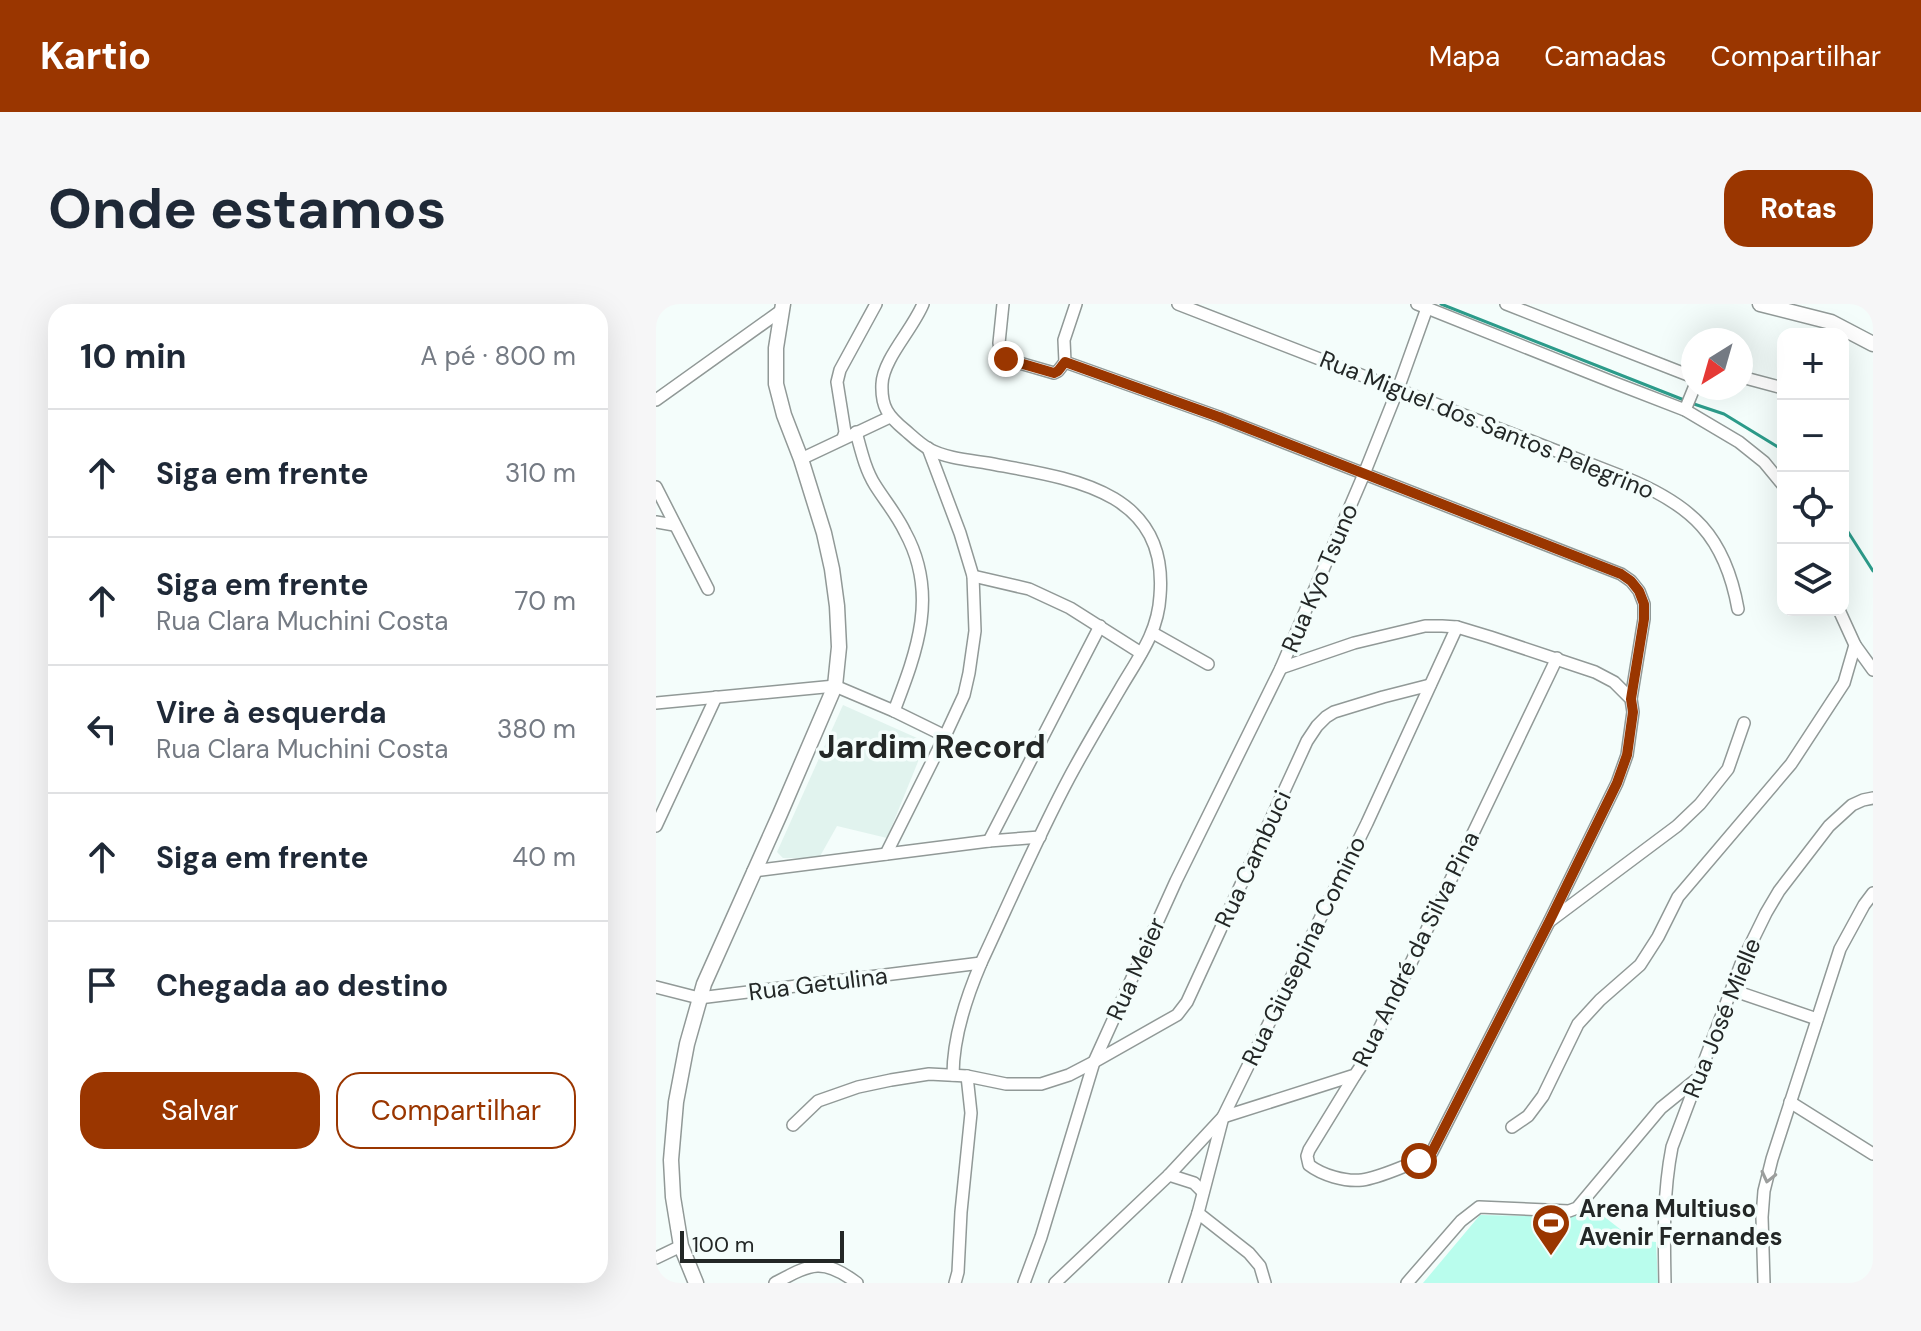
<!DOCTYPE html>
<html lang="pt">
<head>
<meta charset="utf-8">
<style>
	body { margin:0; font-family:"DM Sans",sans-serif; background:#f6f6f7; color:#1f2937 }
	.controls { position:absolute; right:24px; top:24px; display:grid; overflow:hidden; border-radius:16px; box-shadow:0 8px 32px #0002 }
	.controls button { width:72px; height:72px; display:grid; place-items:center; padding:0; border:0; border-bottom:2px solid #e0e1e3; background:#fff; color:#1f2937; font:40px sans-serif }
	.compass { position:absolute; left:1025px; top:24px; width:72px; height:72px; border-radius:50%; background:#fff; box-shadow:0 8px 32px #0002; rotate:217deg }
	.scale { position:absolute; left:24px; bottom:20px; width:164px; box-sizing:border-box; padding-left:8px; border:4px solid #232726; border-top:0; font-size:22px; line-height:28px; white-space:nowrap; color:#232726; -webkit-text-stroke:6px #f4fdfb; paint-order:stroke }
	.stop { position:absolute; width:24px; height:24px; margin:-18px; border:6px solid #9a3600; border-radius:50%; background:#fff }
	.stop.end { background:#9a3600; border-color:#fff; box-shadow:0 2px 8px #0008 }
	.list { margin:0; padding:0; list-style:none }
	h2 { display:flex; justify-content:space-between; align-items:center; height:104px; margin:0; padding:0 32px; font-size:34px }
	h2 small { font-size:26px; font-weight:400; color:#747a83 }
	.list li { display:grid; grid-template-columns:52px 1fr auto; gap:24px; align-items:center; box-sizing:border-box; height:128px; padding:0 32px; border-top:2px solid #e0e1e3 }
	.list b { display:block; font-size:30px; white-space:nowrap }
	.list p { margin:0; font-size:26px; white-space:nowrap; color:#747a83 }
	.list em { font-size:26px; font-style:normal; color:#747a83 }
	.actions { display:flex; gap:16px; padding:24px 32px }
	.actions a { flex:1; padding:18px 0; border:2px solid #9a3600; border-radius:24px; text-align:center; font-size:28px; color:#9a3600 }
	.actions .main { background:#9a3600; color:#fff }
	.icon { flex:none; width:44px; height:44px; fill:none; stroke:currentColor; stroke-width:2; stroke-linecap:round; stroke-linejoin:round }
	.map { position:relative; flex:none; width:1217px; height:979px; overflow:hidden; border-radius:24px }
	header { display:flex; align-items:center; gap:48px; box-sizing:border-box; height:112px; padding:0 40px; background:#9a3600; color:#fff }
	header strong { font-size:38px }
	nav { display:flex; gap:44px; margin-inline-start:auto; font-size:28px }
	.intro { display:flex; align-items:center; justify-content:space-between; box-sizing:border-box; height:192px; padding:0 48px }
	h1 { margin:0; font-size:56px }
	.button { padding:20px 36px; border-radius:24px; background:#9a3600; color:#fff; font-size:28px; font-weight:700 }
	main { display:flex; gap:48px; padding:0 48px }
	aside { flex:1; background:#fff; border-radius:24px; box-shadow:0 8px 32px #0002 }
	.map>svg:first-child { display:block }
	.built { fill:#e1f3ee }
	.green { fill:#b9fded }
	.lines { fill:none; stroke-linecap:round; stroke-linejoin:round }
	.stream { stroke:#2c9b8a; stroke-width:3 }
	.minor-casing { stroke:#919997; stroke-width:14 }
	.major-casing { stroke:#919997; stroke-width:17 }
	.minor { stroke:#fff; stroke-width:11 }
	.major { stroke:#fff; stroke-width:14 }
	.oneway { stroke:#9c9e9d }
	.route { stroke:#9a3600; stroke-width:10 }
	.labels { text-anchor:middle; stroke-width:7; stroke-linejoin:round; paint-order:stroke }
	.street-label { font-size:24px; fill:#232726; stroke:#f4fdfb }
	.poi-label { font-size:24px; font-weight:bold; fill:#232726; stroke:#f4fdfb; text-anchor:start }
	.district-label { font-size:32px; font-weight:bold; fill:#232726; stroke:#f4fdfb }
</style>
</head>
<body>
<header>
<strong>Kartio</strong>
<nav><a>Mapa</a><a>Camadas</a><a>Compartilhar</a></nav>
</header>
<div class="intro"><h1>Onde estamos</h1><a class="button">Rotas</a></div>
<main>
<aside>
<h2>10 min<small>A pé · 800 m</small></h2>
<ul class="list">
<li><svg class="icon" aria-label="ahead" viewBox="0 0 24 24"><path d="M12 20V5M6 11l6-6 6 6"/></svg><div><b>Siga em frente</b></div><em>310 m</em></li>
<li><svg class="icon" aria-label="ahead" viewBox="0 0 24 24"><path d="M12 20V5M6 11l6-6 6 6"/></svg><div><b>Siga em frente</b><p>Rua Clara Muchini Costa</p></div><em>70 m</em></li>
<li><svg class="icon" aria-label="left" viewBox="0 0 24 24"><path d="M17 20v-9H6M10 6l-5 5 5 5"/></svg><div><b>Vire à esquerda</b><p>Rua Clara Muchini Costa</p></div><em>380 m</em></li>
<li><svg class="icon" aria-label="ahead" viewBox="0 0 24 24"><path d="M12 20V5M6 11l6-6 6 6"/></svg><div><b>Siga em frente</b></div><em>40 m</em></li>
<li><svg class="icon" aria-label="arrive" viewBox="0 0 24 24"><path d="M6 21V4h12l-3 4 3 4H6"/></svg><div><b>Chegada ao destino</b></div></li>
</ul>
<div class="actions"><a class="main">Salvar</a><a>Compartilhar</a></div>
</aside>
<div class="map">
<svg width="1217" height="979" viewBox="0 0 1217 979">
	<rect width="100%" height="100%" fill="#f4fdfb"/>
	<path class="built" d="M187,401l83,37 -39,96 -50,-12 -18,32h-36l-6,-6z"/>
	<path class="green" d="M932,900l46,36 22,2 2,41h-235l57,-68 88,2 7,-1z"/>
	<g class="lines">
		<g class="stream">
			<path d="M785,0l243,96"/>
			<path d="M1035,99l33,11 59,36"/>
			<path d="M1187,220l30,47"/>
		</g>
		<defs>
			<g id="minor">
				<path d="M267,0c-10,25 -40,55 -41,80 -1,23 6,32 23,46 7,6 15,14 24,19 17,9 39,11 58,14 80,15 182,25 173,133 -2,37 -22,62 -40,93 -17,29 -35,59 -51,89 -32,60 -59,123 -88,185 -15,35 -28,74 -28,112"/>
				<path d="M347,0l-4,39 2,13 5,3 48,14 4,-2 7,-9"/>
				<path d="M522,0l448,174c66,27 99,58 112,131"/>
				<path d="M761,0l198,79 70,27 54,32 25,20 19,23"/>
				<path d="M850,0l187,73"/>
				<path d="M409,58l154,55 402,157 10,7 8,10 5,13v15l-13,80"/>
				<path d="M409,58l-1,-22 12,-36"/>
				<path d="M1093,75l34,9"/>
				<path d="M0,96l126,-90"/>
				<path d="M1029,106l9,-22"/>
				<path d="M200,128c5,18 9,37 19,53 10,16 22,30 30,47 34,62 12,119 -11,179"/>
				<path d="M187,134l2,-6 -8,-50 3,-12 36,-66"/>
				<path d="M145,155l89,-42"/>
				<path d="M0,183l52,102"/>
				<path d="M0,218l18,3"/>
				<path d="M317,272l56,13 41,19 71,45"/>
				<path d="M497,329l55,31"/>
				<path d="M1199,341l18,25"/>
				<path d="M625,364l73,-25 71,-17h17l15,1 33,10 105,35 19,10 17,17 2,13 -6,43 -10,28 -68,139 -117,230c-11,9 -55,26 -70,28 -17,2 -40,-5 -53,-15l-2,-9 2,-6 46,-75"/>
				<path d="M0,399l179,-17 59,25 51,25"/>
				<path d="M0,522l60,-129"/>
				<path d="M333,537l111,-215"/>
				<path d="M230,550l59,-118 19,-41 5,-22 6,-42 -2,-55 -13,-43 -32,-85"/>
				<path d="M97,567l236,-30 51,-4"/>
				<path d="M894,617l127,-95 23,-22 28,-35 16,-46"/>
				<path d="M0,683l43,11 282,-35"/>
				<path d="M1076,686l85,29"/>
				<path d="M1134,798l83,52"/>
				<path d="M137,821l25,-24 40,-14 33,-7 38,-6 38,2 39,8h35l28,-9 25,-13 83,-47 10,-13 120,-261 10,-15 9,-9 8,-5 49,-15 47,-12"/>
				<path d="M856,823l16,-11 15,-20 35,-72 22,-24 40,-35 18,-28 20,-40 113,-133 53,-81 11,-38 -16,-35"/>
				<path d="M513,871l25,8 9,9"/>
				<path d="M542,909l51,40 11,13 5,17"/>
				<path d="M0,954l25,-12"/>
				<path d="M119,979c36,-19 47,-26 82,0"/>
				<path d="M299,979l3,-11 3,-60 10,-99 -4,-37"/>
				<path d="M368,979l17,-46 53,-175 82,-181 105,-213 83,-194 34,-85 29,-81"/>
				<path d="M399,979l114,-108 54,-58 132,-42 8,-12 194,-405"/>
				<path d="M519,979l23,-70 25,-96 144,-294 90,-196"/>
				<path d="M751,979l54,-62 18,-14 90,4 8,-3 84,-100 37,-30"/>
				<path d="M1009,979c-1,-46 -2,-90 7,-136l69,-183 25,-51 13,-22 50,-65 23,-21 11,-5 10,-2"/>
				<path d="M1108,979l-2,-66 2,-26 8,-32 68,-210 24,-44 9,-12"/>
			</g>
			<g id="major">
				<path d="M1104,0l71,18 42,22"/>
				<path d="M40,979l-15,-37 -8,-49 -2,-37 5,-58 11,-58 17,-60 76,-170 55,-128 4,-39 -2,-41 -5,-37 -8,-36 -23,-74 -17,-44 -8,-31v-36l7,-44"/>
			</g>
		</defs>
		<use href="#minor" class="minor-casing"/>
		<use href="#major" class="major-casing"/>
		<use href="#minor" class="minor"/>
		<use href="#major" class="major"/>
	</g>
	<defs><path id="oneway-chevron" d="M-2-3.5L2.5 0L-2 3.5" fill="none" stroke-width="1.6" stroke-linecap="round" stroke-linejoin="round" transform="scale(2)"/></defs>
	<use class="oneway" href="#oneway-chevron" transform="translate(1112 873) rotate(103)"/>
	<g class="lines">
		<path class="route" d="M350,55l48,14 4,-2 7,-9 154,55 402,157 10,7 8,10 5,13v15l-13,80 2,13 -6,43 -10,28 -68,139 -117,230 -13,9"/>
	</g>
	<defs>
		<symbol id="stadium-pin" viewBox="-11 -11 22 30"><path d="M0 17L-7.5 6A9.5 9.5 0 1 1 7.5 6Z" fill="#9a3600" stroke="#f4fdfb"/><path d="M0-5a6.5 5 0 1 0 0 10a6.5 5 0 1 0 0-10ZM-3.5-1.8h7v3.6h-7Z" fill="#fff"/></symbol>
	</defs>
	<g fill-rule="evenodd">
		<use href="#stadium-pin" x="873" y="897" width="44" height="60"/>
	</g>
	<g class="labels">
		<g class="street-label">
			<text transform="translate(831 121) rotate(22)" y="8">Rua Miguel dos Santos Pelegrino</text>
			<text transform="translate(664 274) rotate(-67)" y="8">Rua Kyo Tsuno</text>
			<text transform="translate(597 555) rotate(-65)" y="8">Rua Cambuci</text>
			<text transform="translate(760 645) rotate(-64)" y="8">Rua André da Silva Pina</text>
			<text transform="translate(648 647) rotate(-64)" y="8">Rua Giusepina Comino</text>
			<text transform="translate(480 665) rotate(-66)" y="8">Rua Meier</text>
			<text transform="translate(162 680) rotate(-7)" y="8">Rua Getulina</text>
			<text transform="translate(1066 714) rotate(-68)" y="8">Rua José Mielle</text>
		</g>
		<g class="poi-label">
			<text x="923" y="913">Arena Multiuso<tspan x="923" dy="28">Avenir Fernandes</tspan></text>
		</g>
		<g class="district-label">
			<text x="276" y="454">Jardim Record</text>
		</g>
	</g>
</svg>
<div class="controls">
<button>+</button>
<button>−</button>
<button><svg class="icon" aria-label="locate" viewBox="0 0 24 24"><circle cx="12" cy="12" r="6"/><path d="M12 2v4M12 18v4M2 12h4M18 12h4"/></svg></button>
<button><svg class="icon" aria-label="layers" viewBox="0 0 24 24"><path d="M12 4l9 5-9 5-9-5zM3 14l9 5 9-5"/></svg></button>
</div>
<svg class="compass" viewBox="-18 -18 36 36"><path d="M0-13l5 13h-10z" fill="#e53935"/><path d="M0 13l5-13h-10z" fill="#747a83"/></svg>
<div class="scale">100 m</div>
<div class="stop" style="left:763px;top:857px"></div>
<div class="stop end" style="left:350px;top:55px"></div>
</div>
</main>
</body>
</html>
